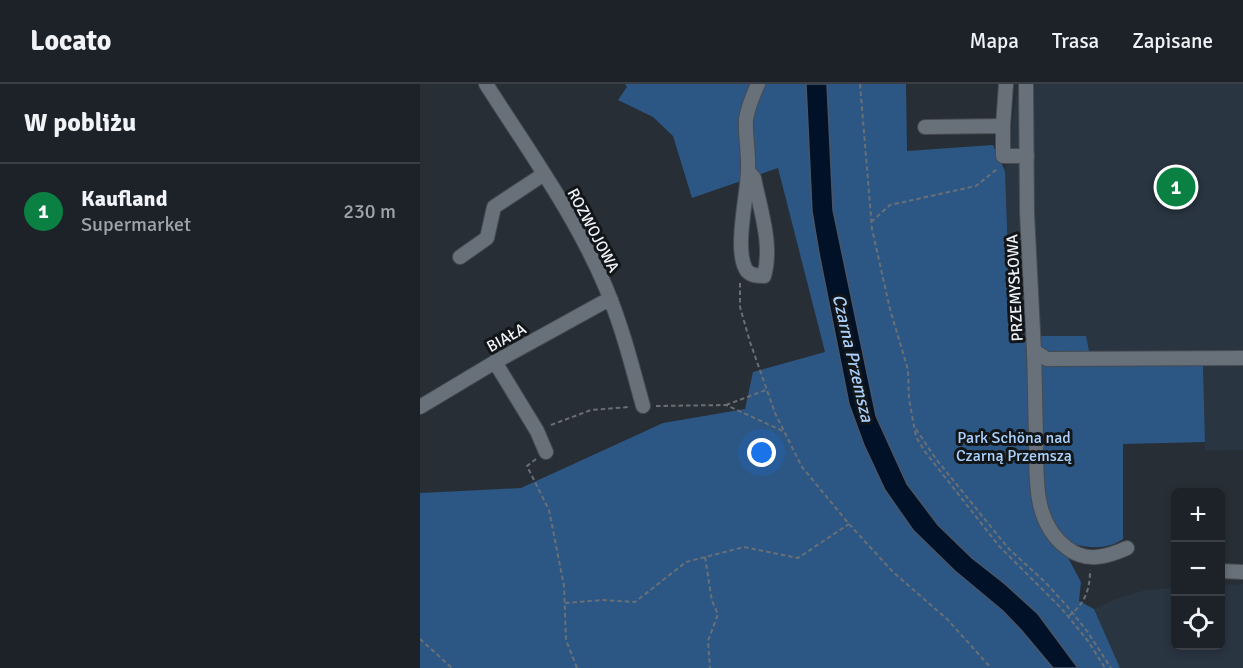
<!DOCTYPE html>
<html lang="pl">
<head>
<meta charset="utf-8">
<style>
	body { margin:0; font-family:Signika,sans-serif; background:#2a2f34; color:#f1f3f6 }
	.controls { position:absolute; right:18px; bottom:18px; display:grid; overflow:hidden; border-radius:9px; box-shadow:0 3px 9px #0003 }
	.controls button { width:54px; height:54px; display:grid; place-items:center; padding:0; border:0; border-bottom:2px solid #3b3f45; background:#1d2228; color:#f1f3f6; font:30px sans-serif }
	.you { position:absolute; left:342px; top:369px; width:21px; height:21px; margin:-15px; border:4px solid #fff; border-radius:50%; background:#1a73e8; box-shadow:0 0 0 9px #1a73e833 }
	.badge { display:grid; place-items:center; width:39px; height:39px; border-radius:50%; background:#0b8043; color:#fff; font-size:20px; font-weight:700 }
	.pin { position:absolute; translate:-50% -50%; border:3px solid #fff; box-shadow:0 2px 6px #0006 }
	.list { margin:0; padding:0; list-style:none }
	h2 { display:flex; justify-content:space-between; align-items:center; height:78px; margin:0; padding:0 24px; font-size:26px }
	h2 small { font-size:20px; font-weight:400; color:#a0a4a8 }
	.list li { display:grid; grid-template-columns:39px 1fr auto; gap:18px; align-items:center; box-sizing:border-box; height:96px; padding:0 24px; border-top:2px solid #3b3f45 }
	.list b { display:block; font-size:22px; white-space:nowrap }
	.list p { margin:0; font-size:20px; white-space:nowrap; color:#a0a4a8 }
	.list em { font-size:20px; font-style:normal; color:#a0a4a8 }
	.icon { flex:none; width:33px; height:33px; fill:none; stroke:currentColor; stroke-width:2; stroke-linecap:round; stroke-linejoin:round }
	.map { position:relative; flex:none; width:823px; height:584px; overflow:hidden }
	header { display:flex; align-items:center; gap:36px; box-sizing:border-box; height:84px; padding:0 30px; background:#1d2228; border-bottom:2px solid #3b3f45 }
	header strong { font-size:28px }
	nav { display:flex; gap:33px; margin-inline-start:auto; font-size:21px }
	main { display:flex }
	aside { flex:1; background:#1d2228 }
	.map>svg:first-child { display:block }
	.built { fill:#2a3542 }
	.green { fill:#2c5785 }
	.water { fill:#001128; stroke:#485567; stroke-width:1.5 }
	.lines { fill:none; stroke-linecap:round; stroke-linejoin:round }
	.minor-casing { stroke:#464b52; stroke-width:16 }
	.path { stroke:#696f75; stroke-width:2; stroke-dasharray:4.5 3; stroke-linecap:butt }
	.minor { stroke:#687079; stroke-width:14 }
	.labels { text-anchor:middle; stroke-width:6; stroke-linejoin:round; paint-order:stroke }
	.street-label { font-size:16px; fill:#f0f4f9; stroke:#131619 }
	.park-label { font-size:16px; fill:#acd3fd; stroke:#131619 }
	.water-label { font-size:18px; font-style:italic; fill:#a9cffa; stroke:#131619 }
</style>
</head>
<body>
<header>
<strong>Locato</strong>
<nav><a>Mapa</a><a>Trasa</a><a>Zapisane</a></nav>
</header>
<main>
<aside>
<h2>W pobliżu<small></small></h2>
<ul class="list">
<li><span class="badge">1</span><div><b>Kaufland</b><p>Supermarket</p></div><em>230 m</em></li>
</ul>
</aside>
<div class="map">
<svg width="823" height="584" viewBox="0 0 823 584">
	<rect width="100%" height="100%" fill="#272e35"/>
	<g class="built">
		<path d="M598,0h225v366l-38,1 -2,-86 -111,1 -81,-30 -6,-165z"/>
		<path d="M823,500v84h-123l-26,-59 24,-11 28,-8 29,-2 1,58h44l1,-61z"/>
	</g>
	<path class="green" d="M205,0h181l6,127 37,193 15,41 21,45 28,40 42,41 48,40 19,20 16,-17 -33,-30 -33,-26 -34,-33 -31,-41 -31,-68 -43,-206 -6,-126h79l1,67 86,-6 12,26 6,165h75l6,30 111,-1 2,77 -82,2v95c-15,11 -34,9 -51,5l-7,8 16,30 -2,19 15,8 26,59h-700v-175l101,-5 142,-65 82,-14 8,-37 72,-20 -47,-184 -86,30 -19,-62 -20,-19 -35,-17 9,-13z"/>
	<path class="water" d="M386,0h21l6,126 43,206 31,68 31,41 34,33 33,26 33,30 40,54h-25l-31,-37 -19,-20 -48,-40 -42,-41 -28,-40 -21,-45 -15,-41 -30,-151 -7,-42z"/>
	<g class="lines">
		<defs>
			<g id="minor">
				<path d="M66,0c42,66 90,132 120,204 16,38 26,78 37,118"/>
				<path d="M606,0l1,129 7,138 13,8 196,-1"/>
				<path d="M583,42l3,-42"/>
				<path d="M505,43l78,-1v30h24"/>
				<path d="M329,88l5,6c6,31 19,67 10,98 -6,0 -12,0 -17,-5 -14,-19 1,-77 1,-101 1,-17 -3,-34 -2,-51 2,-12 7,-24 12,-35"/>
				<path d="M40,173l27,-19 7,-31 50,-33"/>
				<path d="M614,267c1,27 1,55 2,82 1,41 -5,88 31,115 19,15 40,9 60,0"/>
				<path d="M75,278l42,69 9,21"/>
				<path d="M0,323l75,-45 107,-59 9,-3"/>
				<path d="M800,487l23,1"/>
			</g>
		</defs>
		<use href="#minor" class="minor-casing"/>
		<g class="path">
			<path d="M440,0l12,145 18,80 18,61 1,29 7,38 10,16 73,93 63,63 26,32 17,27"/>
			<path d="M451,138l19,-17 86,-19 21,-17"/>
			<path d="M320,199v24l10,35 25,71 27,54 47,57 44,48 55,48 43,48"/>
			<path d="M306,321l40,-15"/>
			<path d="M236,322l70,-1 59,27"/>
			<path d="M131,341l40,-15 38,-3"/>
			<path d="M496,345l20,30 73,90 36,33 22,24 20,25 24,37"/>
			<path d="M116,375l-9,7 22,44 15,76 2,54 11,28"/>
			<path d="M285,473l7,44 6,13 -10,27 2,27"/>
			<path d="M145,519l38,-3 32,2 51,-40 58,-15 54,11 51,-34"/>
			<path d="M649,532c16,-13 21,-26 21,-46"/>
			<path d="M0,555l32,29"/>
		</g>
		<use href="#minor" class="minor"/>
	</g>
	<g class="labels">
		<g class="street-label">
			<text transform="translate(174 146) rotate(62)" y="6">ROZWOJOWA</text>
			<text transform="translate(594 204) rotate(-93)" y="6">PRZEMYSŁOWA</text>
			<text transform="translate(86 253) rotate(-29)" y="6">BIAŁA</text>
		</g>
		<g class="park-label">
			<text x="594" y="359">Park Schöna nad<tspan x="594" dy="18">Czarną Przemszą</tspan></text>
		</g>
		<g class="water-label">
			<text transform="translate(433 274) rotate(77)" y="6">Czarna Przemsza</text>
		</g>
	</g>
</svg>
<div class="controls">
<button>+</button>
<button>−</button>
<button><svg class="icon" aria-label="locate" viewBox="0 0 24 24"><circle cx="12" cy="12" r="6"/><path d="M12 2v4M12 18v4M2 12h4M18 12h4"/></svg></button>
</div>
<div class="you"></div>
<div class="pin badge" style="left:756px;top:103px">1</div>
</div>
</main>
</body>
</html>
